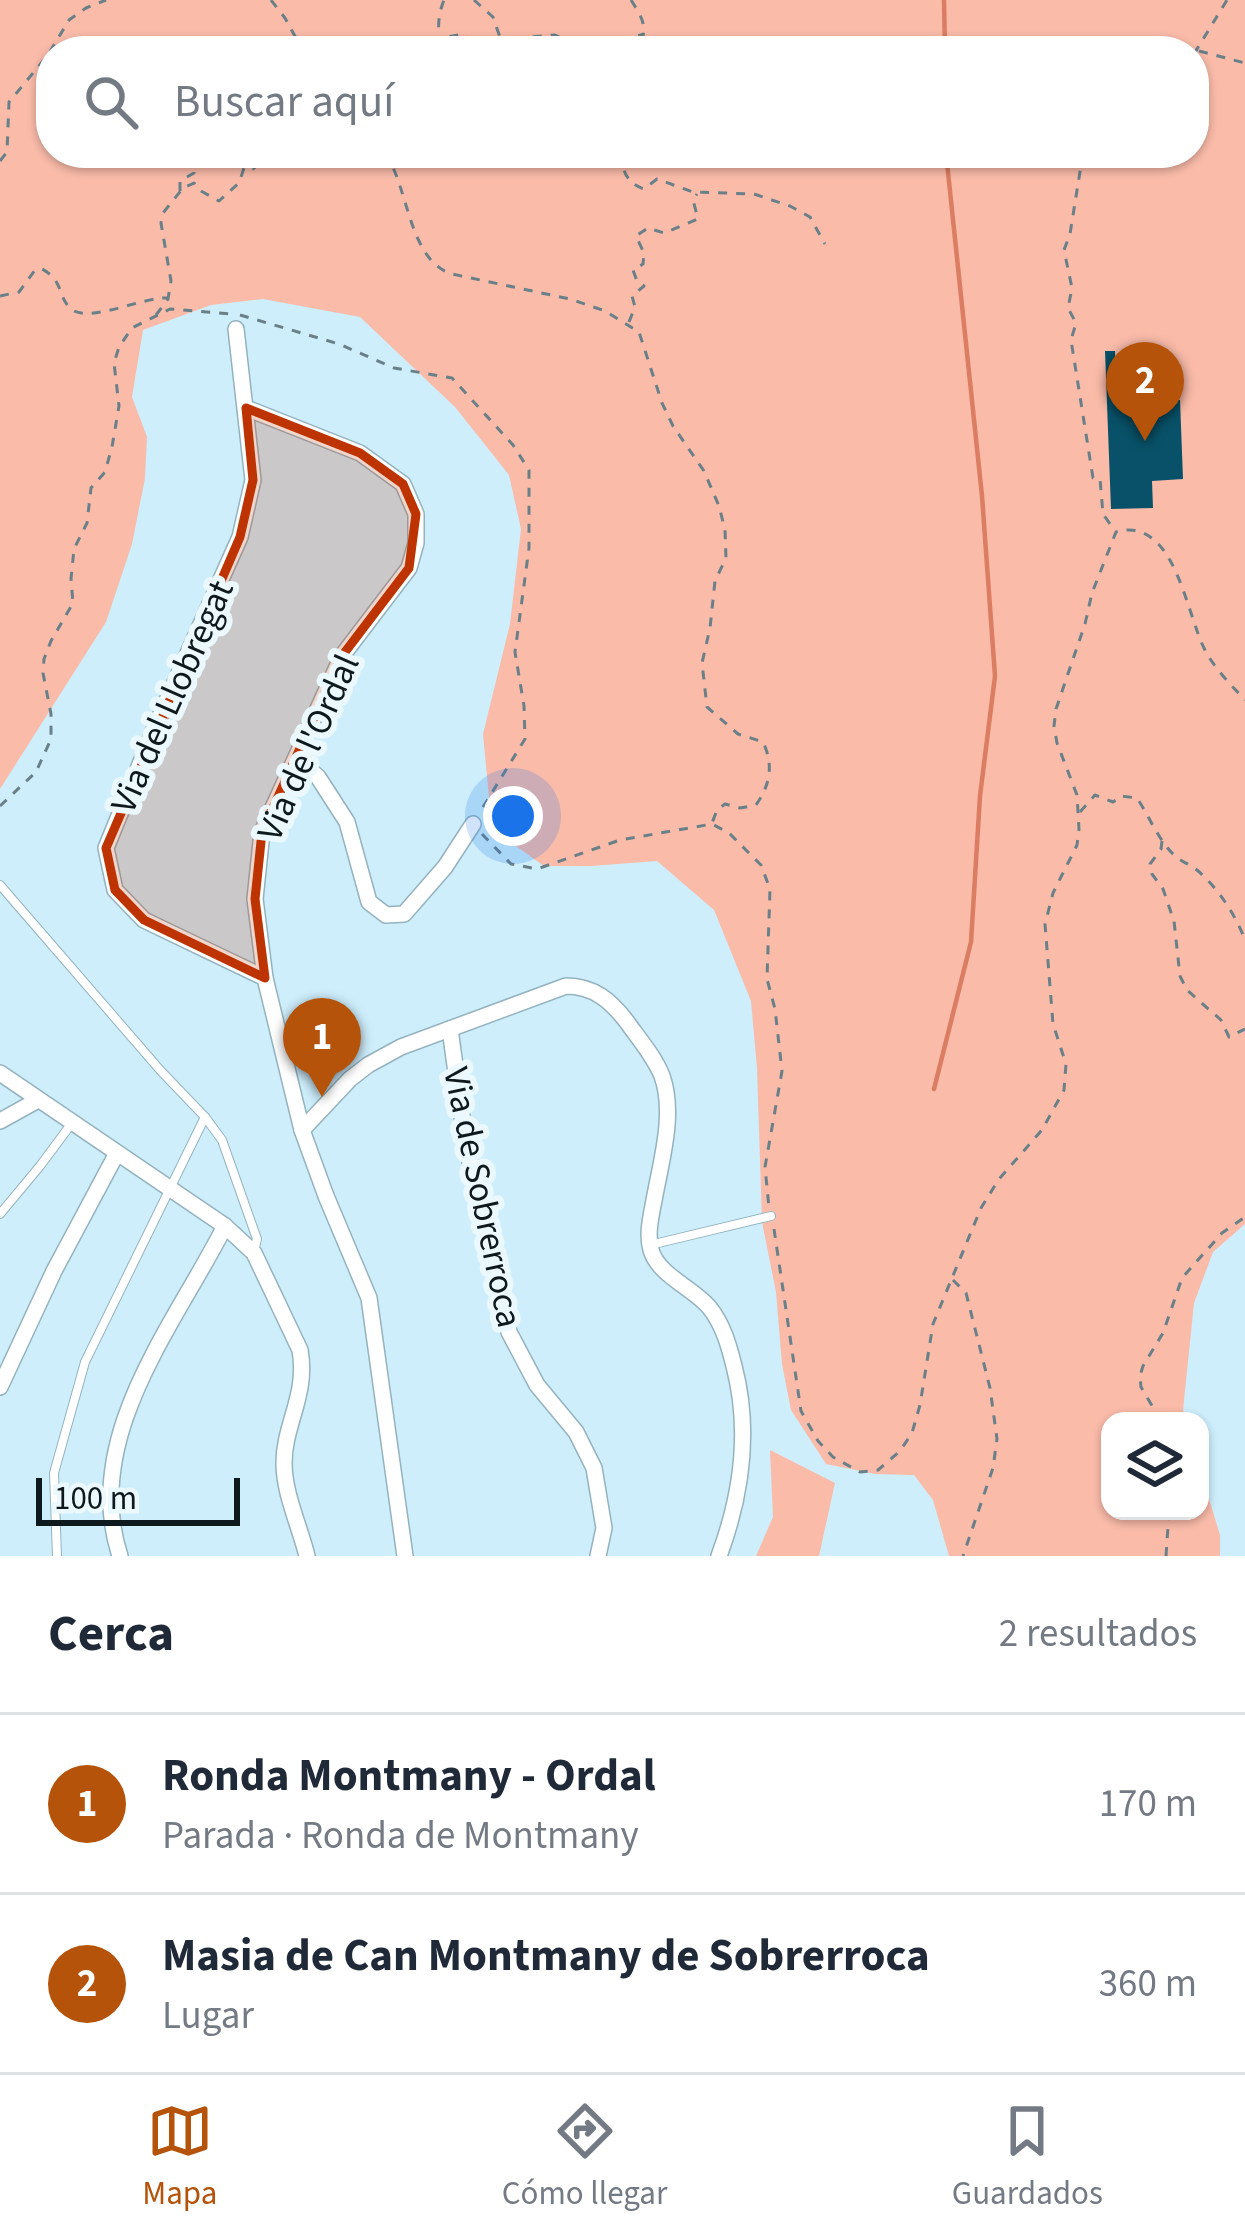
<!DOCTYPE html>
<html lang="es">
<head>
<meta charset="utf-8">
<style>
	body { margin:0; font-family:"Source Sans 3",sans-serif; background:#f6f6f7; color:#1f2937 }
	.controls { position:absolute; right:36px; bottom:36px; display:grid; overflow:hidden; border-radius:24px; box-shadow:0 3px 9px #0004 }
	.controls button { width:108px; height:108px; display:grid; place-items:center; padding:0; border:0; border-bottom:3px solid #e0e1e3; background:#fff; color:#1f2937; font:60px sans-serif }
	.scale { position:absolute; left:36px; bottom:30px; width:204px; box-sizing:border-box; padding-left:12px; border:6px solid #0d191d; border-top:0; font-size:33px; line-height:42px; white-space:nowrap; color:#0d191d; -webkit-text-stroke:9px #ebf8fd; paint-order:stroke }
	.you { position:absolute; left:513px; top:816px; width:42px; height:42px; margin:-30px; border:9px solid #fff; border-radius:50%; background:#1a73e8; box-shadow:0 0 0 18px #1a73e833 }
	.badge { display:grid; place-items:center; width:78px; height:78px; border-radius:50%; background:#b45309; color:#fff; font-size:39px; font-weight:700 }
	.pin { position:absolute; translate:-50% -99px; filter:drop-shadow(0 3px 6px #0008) }
	.pin::after { content:''; position:absolute; top:63px; width:42px; height:36px; background:inherit; clip-path:polygon(0 0,100% 0,50% 100%) }
	.list { margin:0; padding:0; list-style:none }
	h2 { display:flex; justify-content:space-between; align-items:center; height:156px; margin:0; padding:0 48px; font-size:51px }
	h2 small { font-size:39px; font-weight:400; color:#747a83 }
	.list li { display:grid; grid-template-columns:78px 1fr auto; gap:36px; align-items:center; box-sizing:border-box; height:180px; padding:0 48px; border-top:3px solid #e0e1e3 }
	.list b { display:block; font-size:45px; white-space:nowrap }
	.list p { margin:0; font-size:39px; white-space:nowrap; color:#747a83 }
	.list em { font-size:39px; font-style:normal; color:#747a83 }
	.icon { flex:none; width:66px; height:66px; fill:none; stroke:currentColor; stroke-width:2; stroke-linecap:round; stroke-linejoin:round }
	.map { position:relative; flex:none; width:1245px; height:1556px; overflow:hidden }
	.search { position:absolute; background:#fff; box-shadow:0 3px 9px #0004; left:36px; right:36px; top:36px; height:132px; display:flex; align-items:center; gap:30px; box-sizing:border-box; padding:0 42px; border-radius:48px; color:#747a83; font-size:45px }
	.sheet { height:516px; background:#fff }
	nav { display:flex; justify-content:space-around; align-items:center; box-sizing:border-box; height:168px; border-top:3px solid #e0e1e3; background:#fff; font-size:33px; color:#747a83 }
	nav a { display:grid; justify-items:center; gap:6px }
	nav .on { color:#b45309 }
	.map>svg:first-child { display:block }
	.green { fill:#fabba9; fill-rule:evenodd }
	.lines { fill:none; stroke-linecap:round; stroke-linejoin:round }
	.stream { stroke:#db7d63; stroke-width:4.5 }
	.building { fill:#085168 }
	.service-casing { stroke:#94b3bf; stroke-width:10 }
	.minor-casing { stroke:#94b3bf; stroke-width:18 }
	.path { stroke:#6a8089; stroke-width:3; stroke-dasharray:9 9; stroke-linecap:butt }
	.service { stroke:#fff; stroke-width:8 }
	.minor { stroke:#fff; stroke-width:15 }
	.marked { fill:#bd3402; fill-opacity:0.2; stroke:#bd3402; stroke-width:9; stroke-linejoin:round }
	.labels { text-anchor:middle; stroke-width:12; stroke-linejoin:round; paint-order:stroke }
	.street-label { font-size:36px; fill:#0d191d; stroke:#ebf8fd }
</style>
</head>
<body>
<div class="map">
<svg width="1245" height="1556" viewBox="0 0 1245 1556">
	<rect width="100%" height="100%" fill="#ceeefc"/>
	<g class="green">
		<path d="M0,0h1245v1224l-32,28 -19,51 -11,107 3,11h-76v90h90v-42l20,66v21h-271l-16,-56 -19,-25 -39,-1 -49,-10 -35,-54 -9,-46 -6,-72 -14,-70 -5,-154 -6,-67 -37,-91 -57,-49 -66,5h-47l-38,-27 -17,-42 -6,-63 27,-110 11,-95 -12,-54 -54,-68 -95,-90 -97,-18 -52,6 -68,25 -11,67 15,40 -2,41 -13,66 -26,78 -106,167zM51,51h1143v102h-1143z"/>
		<path d="M770,1450l65,33 -16,73h-63l17,-39z"/>
	</g>
	<g class="lines">
		<g class="stream">
			<path d="M944,0l1,51"/>
			<path d="M934,1089l37,-147 9,-146 15,-120 -13,-180 -36,-343"/>
		</g>
	</g>
	<path class="building" d="M1105,351h10l1,28h6l1,23 57,-2 3,79 -31,2 1,27 -42,1z"/>
	<g class="lines">
		<defs>
			<g id="service">
				<path d="M0,885l160,185 45,47 -120,245 -31,111 3,83"/>
				<path d="M205,1117l17,23 35,99 -3,13"/>
				<path d="M0,1214l40,-48 32,-43"/>
				<path d="M650,1245l121,-29"/>
			</g>
			<g id="minor">
				<path d="M236,329l17,151 -13,57 -84,188 -50,123 9,42 29,30 121,58"/>
				<path d="M246,408l114,45 43,31 13,30v29l-7,25 -67,88 -80,176 -7,67 10,79 37,152"/>
				<path d="M297,759l21,18 29,45 22,80 17,13 18,-1 41,-47 28,-43"/>
				<path d="M450,1029l14,102 14,71 17,53 14,77 28,53 39,47 18,36 10,60 -6,28"/>
				<path d="M0,1073l225,153 29,27 46,97c8,45 -16,74 -16,113 0,31 16,64 23,93"/>
				<path d="M0,1121l38,-21"/>
				<path d="M0,1387l54,-116 63,-118"/>
				<path d="M120,1556c-39,-118 54,-230 105,-330"/>
				<path d="M405,1556l-36,-258 -43,-102 -24,-66 48,-51 18,-14 33,-18 165,-61c28,0 45,15 61,36 12,17 27,34 35,54 13,36 0,82 -7,119 -3,17 -9,38 -4,55 7,25 42,38 58,57 14,17 20,39 25,59 17,65 8,128 -15,190"/>
			</g>
		</defs>
		<use href="#service" class="service-casing"/>
		<use href="#minor" class="minor-casing"/>
		<g class="path">
			<path d="M271,0l14,18 18,33"/>
			<path d="M474,0l19,17 8,23"/>
			<path d="M631,0c14,22 16,26 8,51"/>
			<path d="M441,45c-4,-15 -3,-30 3,-45"/>
			<path d="M439,51l9,-14 15,-3 16,13 15,-2 12,-6 49,-4 15,7 41,1 33,-9"/>
			<path d="M1199,51l46,12"/>
			<path d="M1194,54l33,-54"/>
			<path d="M235,153l8,14"/>
			<path d="M385,153c24,34 23,107 67,121l118,25 35,12 34,21 23,71 11,23 31,45 15,35 6,24 1,28 -11,23 -5,47 -8,35 5,44 31,27 25,8c11,23 7,43 -7,63l-16,3 -15,-4 -8,6 -5,13"/>
			<path d="M620,153c3,18 6,30 24,36l13,-10 36,13 61,2 36,12 20,11 15,27"/>
			<path d="M1083,153l-13,81 -6,16 8,38 -4,20 8,15 -5,17 22,138 7,1 3,35 12,17"/>
			<path d="M0,161l7,-9 2,-50 39,-47 21,-35 17,-12 20,-8"/>
			<path d="M180,191v-10l14,-8v-11l-3,-9"/>
			<path d="M0,296l19,-4 16,-22 7,-1c22,12 15,26 28,39 16,17 75,-12 97,-10"/>
			<path d="M156,315l12,-16 3,-18 -10,-58 2,-10 20,-25 11,-5 7,8 18,10 20,-18 5,-15 9,1 17,-16"/>
			<path d="M240,315l99,29 55,24 58,10 61,67 16,25v78l-14,104 9,54 1,33 -45,73"/>
			<path d="M629,322l6,-15 -3,-11 12,-10 -7,-5 -4,-11 10,-6 1,-11 -8,-17 12,-8 16,5 34,-14 -5,-19 4,-6"/>
			<path d="M0,806l36,-34 15,-33v-25l-8,-41 1,-14 7,-18 22,-38 -2,-24 3,-30 13,-26 4,-35 14,-16 7,-25 7,-41 -5,-43 5,-16 13,-19 38,-19 61,5 1,3"/>
			<path d="M1080,812l15,-17 18,7 8,-6 16,2c12,18 21,41 36,56 7,7 16,10 24,16 21,18 38,44 48,70"/>
			<path d="M482,834l29,30 26,5 83,-29 92,-16 17,9 32,32 9,24 -3,90 8,30 7,62 -17,96 4,41"/>
			<path d="M1162,841l-1,8 -11,15 2,10 11,15 11,32 6,55 7,14 34,30 8,17 16,-8"/>
			<path d="M774,1229l27,182 17,30 15,16 27,15 18,-2 22,-19 12,-18 8,-28 13,-81 48,-116 18,-29 43,-49 22,-40 2,-26 -13,-40 -8,-100 8,-31 24,-48 2,-16 -2,-34 -20,-52 -3,-17 2,-17 29,-85 7,-31 24,-61c58,-17 70,80 88,116 9,19 27,37 41,52"/>
			<path d="M953,1280l13,13 24,95 7,51 -4,29 -30,88"/>
			<path d="M1161,1421l-20,-34 -1,-11 3,-10 20,-33 19,-55 40,-45 23,-16"/>
			<path d="M1166,1556l3,-45"/>
		</g>
		<use href="#service" class="service"/>
		<use href="#minor" class="minor"/>
	</g>
	<path class="marked" d="M246,408l114,45 43,31 13,30 -7,54 -67,88 -80,176 -7,67 10,79 -121,-58 -29,-30 -9,-42 134,-311 13,-57z"/>
	<g class="labels">
		<g class="street-label">
			<text transform="translate(171 696) rotate(-66)" y="13">Via del Llobregat</text>
			<text transform="translate(307 747) rotate(-66)" y="13">Via de l'Ordal</text>
			<text transform="translate(484 1197) rotate(78)" y="13">Via de Sobrerroca</text>
		</g>
	</g>
</svg>
<div class="controls">
<button><svg class="icon" aria-label="layers" viewBox="0 0 24 24"><path d="M12 4l9 5-9 5-9-5zM3 14l9 5 9-5"/></svg></button>
</div>
<div class="scale">100 m</div>
<div class="you"></div>
<div class="pin badge" style="left:322px;top:1097px">1</div>
<div class="pin badge" style="left:1145px;top:441px">2</div>
<div class="search"><svg class="icon" aria-label="search" viewBox="0 0 24 24"><circle cx="10" cy="10" r="6"/><path d="M15 15l6 6"/></svg>Buscar aquí</div>
</div>
<section class="sheet">
<h2>Cerca<small>2 resultados</small></h2>
<ul class="list">
<li><span class="badge">1</span><div><b>Ronda Montmany - Ordal</b><p>Parada · Ronda de Montmany</p></div><em>170 m</em></li>
<li><span class="badge">2</span><div><b>Masia de Can Montmany de Sobrerroca</b><p>Lugar</p></div><em>360 m</em></li>
</ul>
</section>
<nav>
<a class="on"><svg class="icon" aria-label="map" viewBox="0 0 24 24"><path d="M3 6l6-2 6 2 6-2v14l-6 2-6-2-6 2zM9 4v14M15 6v14"/></svg>Mapa</a>
<a><svg class="icon" aria-label="directions" viewBox="0 0 24 24"><path d="M12 3l9 9-9 9-9-9zM9 14v-3h6M13 9l2 2-2 2"/></svg>Cómo llegar</a>
<a><svg class="icon" aria-label="saved" viewBox="0 0 24 24"><path d="M7 4h10v16l-5-4-5 4z"/></svg>Guardados</a>
</nav>
</body>
</html>
